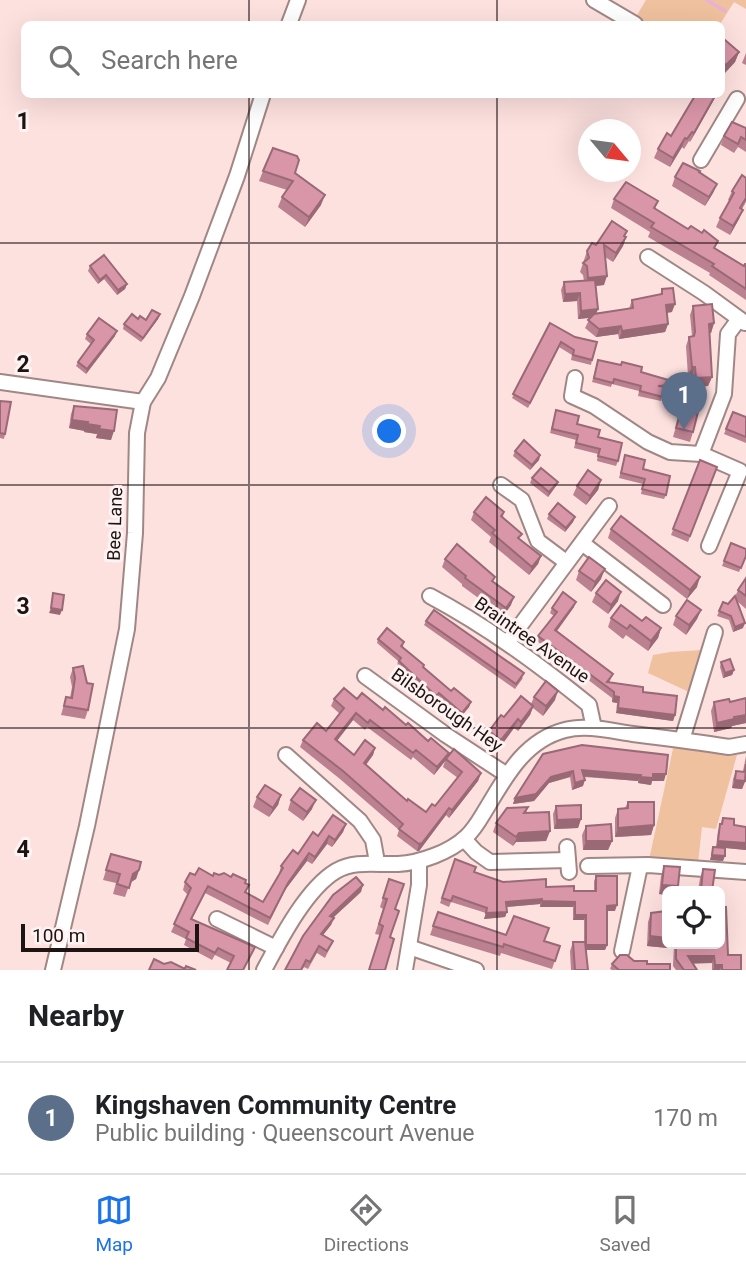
<!DOCTYPE html>
<html lang="en">
<head>
<meta charset="utf-8">
<style>
	body { margin:0; font-family:Roboto,sans-serif; background:#f2f2f2; color:#202124 }
	.controls { position:absolute; right:21px; bottom:21px; display:grid; overflow:hidden; border-radius:10px; box-shadow:0 7px 28px #0002 }
	.controls button { width:63px; height:63px; display:grid; place-items:center; padding:0; border:0; border-bottom:2px solid #e0e0e0; background:#fff; color:#202124; font:35px sans-serif }
	.compass { position:absolute; left:578px; top:119px; width:63px; height:63px; border-radius:50%; background:#fff; box-shadow:0 7px 28px #0002; rotate:119deg }
	.scale { position:absolute; left:21px; bottom:18px; width:178px; box-sizing:border-box; padding-left:7px; border:4px solid #1d1313; border-top:0; font-size:19px; line-height:24px; white-space:nowrap; color:#1d1313; -webkit-text-stroke:5px #fef2f2; paint-order:stroke }
	.you { position:absolute; left:390px; top:432px; width:24px; height:24px; margin:-18px; border:5px solid #fff; border-radius:50%; background:#1a73e8; box-shadow:0 0 0 10px #1a73e833 }
	.badge { display:grid; place-items:center; width:46px; height:46px; border-radius:50%; background:#1a73e8; color:#fff; font-size:23px; font-weight:700 }
	.pin { position:absolute; translate:-50% -58px; filter:drop-shadow(0 2px 4px #0008) }
	.pin::after { content:''; position:absolute; top:37px; width:24px; height:21px; background:inherit; clip-path:polygon(0 0,100% 0,50% 100%) }
	.list { margin:0; padding:0; list-style:none }
	h2 { display:flex; justify-content:space-between; align-items:center; height:91px; margin:0; padding:0 28px; font-size:30px }
	h2 small { font-size:23px; font-weight:400; color:#757577 }
	.list li { display:grid; grid-template-columns:46px 1fr auto; gap:21px; align-items:center; box-sizing:border-box; height:112px; padding:0 28px; border-top:2px solid #e0e0e0 }
	.list b { display:block; font-size:26px; white-space:nowrap }
	.list p { margin:0; font-size:23px; white-space:nowrap; color:#757577 }
	.list em { font-size:23px; font-style:normal; color:#757577 }
	.icon { flex:none; width:38px; height:38px; fill:none; stroke:currentColor; stroke-width:2; stroke-linecap:round; stroke-linejoin:round }
	.map { position:relative; flex:none; width:746px; height:970px; overflow:hidden }
	.search { position:absolute; background:#fff; box-shadow:0 7px 28px #0002; left:21px; right:21px; top:21px; height:77px; display:flex; align-items:center; gap:18px; box-sizing:border-box; padding:0 24px; border-radius:10px; color:#757577; font-size:26px }
	.sheet { height:203px; background:#fff }
	nav { display:flex; justify-content:space-around; align-items:center; box-sizing:border-box; height:98px; border-top:2px solid #e0e0e0; background:#fff; font-size:19px; color:#757577 }
	nav a { display:grid; justify-items:center; gap:4px }
	nav .on { color:#1a73e8 }
	.map>svg:first-child { display:block }
	.green { fill:#f0c19e }
	.lines { fill:none; stroke-linecap:round; stroke-linejoin:round }
	.stream { stroke:#ecb0d4; stroke-width:3.5 }
	.minor-casing { stroke:#a08786; stroke-width:18 }
	.minor { stroke:#fff; stroke-width:14 }
	.wall { fill:#bb8191; fill-rule:evenodd }
	.shaded-wall { fill:#996976 }
	.building { fill:#da96a9; stroke:#996976; stroke-width:2 }
	.grid { fill:none; stroke:#1d1313; stroke-width:2; stroke-opacity:0.55 }
	.labels { text-anchor:middle; stroke-width:6; stroke-linejoin:round; paint-order:stroke }
	.street-label { font-size:18px; fill:#1d1313; stroke:#fef2f2 }
	.grid-label { font-size:23px; text-anchor:middle; font-weight:bold; fill:#1d1313; stroke:#fef2f2; stroke-width:6; stroke-linejoin:round; paint-order:stroke }
</style>
</head>
<body>
<div class="map">
<svg width="746" height="970" viewBox="0 0 746 970">
	<rect width="100%" height="100%" fill="#fde1df"/>
	<g class="green">
		<path d="M646,0h100v9l-12,-7 -14,22h-71l-13,-7z"/>
		<path d="M702,650l-13,42 -41,-19 5,-18 17,-3z"/>
		<path d="M674,744l63,11 -21,74 -14,-2 -4,36 -49,-3z"/>
	</g>
	<g class="lines">
		<path class="stream" d="M707,0l18,11"/>
		<defs>
			<g id="minor">
				<path d="M594,0l41,24"/>
				<path d="M289,24l9,-24"/>
				<path d="M701,160l36,-61"/>
				<path d="M648,257l56,36 41,30"/>
				<path d="M575,378l-3,18 22,10 54,36 22,10 31,2 39,17 -31,75"/>
				<path d="M0,382l143,20"/>
				<path d="M701,454l23,-60 4,-60 11,-15"/>
				<path d="M501,485l21,15 16,41 28,21"/>
				<path d="M582,543l81,62"/>
				<path d="M430,596c58,31 108,68 159,109l5,23"/>
				<path d="M508,642l101,-136"/>
				<path d="M365,676l81,59 61,40"/>
				<path d="M682,740l33,-108"/>
				<path d="M286,755l74,66 13,19 4,22"/>
				<path d="M464,839l12,13 14,10 78,-2"/>
				<path d="M567,847l2,25"/>
				<path d="M588,866l60,-1 98,7"/>
				<path d="M217,919l59,29"/>
				<path d="M409,947l67,23"/>
				<path d="M622,951l18,-85"/>
				<path d="M53,970l34,-144 40,-197 8,-96 2,-100 6,-31 15,-24 34,-82 45,-120 26,-82"/>
				<path d="M264,970c16,-30 42,-81 72,-99 19,-11 41,-6 62,-7 22,-1 52,-12 68,-27 10,-9 15,-20 22,-31 19,-32 38,-66 77,-76 21,-6 47,1 68,4 32,4 64,8 96,13l17,-3"/>
				<path d="M405,970l14,-85v-23"/>
			</g>
		</defs>
		<use href="#minor" class="minor-casing"/>
		<use href="#minor" class="minor"/>
	</g>
	<g class="wall">
		<path d="M722,44l17,8 -4,10 -12,13 -1,-1z"/>
		<path d="M746,53v12l-4,-2z"/>
		<path d="M717,94l-27,48 -1,-1 -5,8 -2,-2 -12,20 -16,-9 4,-9z"/>
		<path d="M746,128v24l-8,-5 -4,6 -13,-8 3,-9z"/>
		<path d="M263,171l32,2 26,32 -16,22 -27,-20 4,-10 5,-7 -28,-9z"/>
		<path d="M699,173l18,11 -4,9 -8,13 -33,-20 3,-9z"/>
		<path d="M746,178v24l-4,7 1,1 -4,9 -9,16 -14,-8 4,-9 10,-17 -2,-1 4,-9z"/>
		<path d="M614,199l44,2 -3,8 89,57 2,-2v36l-37,-25 1,-2 -62,-36 2,-5 -39,-24z"/>
		<path d="M625,236l1,1 -3,9 -10,16 -8,-5 -1,28 -8,1 2,23 -2,4 33,-4 3,-9 28,-5 2,-6 10,23 -5,1 1,11 -3,8 -46,7 -1,-5 -22,3 -11,-9 5,-10 -12,1 -1,-18 -14,1 -2,-12 3,-8 20,-1 -1,-6 -3,-3 7,-21 9,-6z"/>
		<path d="M90,266l37,18 -2,5 -8,6 -13,-16 -6,5 -10,-13z"/>
		<path d="M693,306l21,17 -3,10h-2l3,44 -4,9 -15,1 -1,-11h-4l-2,-30 3,-9 3,-1 -2,-21z"/>
		<path d="M160,314l-2,5 -17,23 -18,-13 1,-5 14,-5 8,1z"/>
		<path d="M550,323l42,37 -1,5 -20,-5 1,-5 -13,-8 -31,61 -16,-10z"/>
		<path d="M87,334l28,2 -29,38 -10,-8 2,-4 13,-18 -6,-5z"/>
		<path d="M598,360l43,12 39,16 -16,2 -3,11 -23,-5 1,-5 -27,-7 -1,3 -19,-5z"/>
		<path d="M687,388l6,44 -3,10 -17,-5z"/>
		<path d="M0,401l5,33 -1,5 -4,-1z"/>
		<path d="M74,406l43,4 -6,30 -15,-2 1,-4 -13,-2 1,-1 -16,-3 2,-14z"/>
		<path d="M556,410l21,14 21,13 20,24 -2,5 -19,-5 1,-7 -24,-6 2,-8 -26,-7z"/>
		<path d="M733,412l13,5v26l-22,-9z"/>
		<path d="M515,451l25,4 -1,5 -9,10 -17,-14z"/>
		<path d="M624,460l19,9 23,26 -2,4 -23,-5 2,-10 -24,-6z"/>
		<path d="M700,460l17,7 -29,75 -17,-7z"/>
		<path d="M532,478l24,8 -8,11 -18,-14z"/>
		<path d="M601,480l-3,10 -12,15 -13,-10 4,-9z"/>
		<path d="M474,512h30l-1,5 17,23 21,16 -3,8 -9,11 -40,-33 2,-5 -20,-17z"/>
		<path d="M549,514l26,3 -2,5 -8,10 -18,-13z"/>
		<path d="M611,529l86,58 -10,12 -79,-61z"/>
		<path d="M731,543l15,13 -7,16 -17,-6z"/>
		<path d="M445,559l50,18 -2,5 18,23 -8,11 -41,-30v-2l-20,-17z"/>
		<path d="M579,571l22,8 -10,13 -15,-12z"/>
		<path d="M746,578v31l-9,-8 6,27 -10,4 -4,-12 -12,-4 6,-14 5,2 7,-7 3,-7z"/>
		<path d="M596,593l22,8 -10,13 -16,-12z"/>
		<path d="M574,607l-17,24 56,43 -4,9 34,9 32,23 -2,6 -57,-8 1,-10 -5,-1v-4l-75,-57 1,-5 16,-20 -4,-3 2,-5z"/>
		<path d="M701,610l-4,9 -11,16 -13,-10 3,-9z"/>
		<path d="M611,618l31,3 19,7 -3,10 -10,13 -22,-16 -3,4 -15,-12z"/>
		<path d="M426,621l97,57 -8,11 -91,-64z"/>
		<path d="M378,639l26,3 -1,5 20,20 28,24 20,11 -2,5 -9,11 -23,-20 -2,3 -38,-35 1,-5 -21,-18z"/>
		<path d="M721,662l13,8 -2,5 -9,3 -3,-11z"/>
		<path d="M73,668l15,42 -3,9 -24,-4 5,-18 4,1 2,-11 -2,-10z"/>
		<path d="M534,697l21,3 -12,16 -10,-8 -3,7 -12,16 -4,-3 -16,22 -13,-10 4,-9 15,-14 27,-13z"/>
		<path d="M746,698v25l-14,3 -1,2 -17,4 -3,-21 3,-9h16z"/>
		<path d="M334,699h23l26,11 64,48 34,15 -3,8 -29,37 -3,-3 -27,36h-2l-20,-15 2,-6 -59,-51 -40,-32 3,-7 23,-9 14,-17 -9,-8zM353,720l12,10 2,-3 44,33 2,-3 21,18 11,-14 -2,6 15,11 -23,28 -9,6 -19,-11 -41,-36 7,-10 2,-7 -21,7 -17,-14z"/>
		<path d="M543,754l121,27h-12l-1,4 -13,-2v-2l-54,-4 -1,9 -11,4 -2,-13 -21,6 -15,18 -21,3 2,-6z"/>
		<path d="M746,756v26h-1l-3,7 -10,-1 1,-9 3,-8h7z"/>
		<path d="M281,795l-3,10 -9,12 -16,-10 4,-10z"/>
		<path d="M291,800l21,9 -9,12 -15,-11z"/>
		<path d="M628,802l26,23 -3,10 -36,2v-19l3,-9 7,-1z"/>
		<path d="M556,806l25,13 -3,9 -24,1 -1,-15z"/>
		<path d="M528,807l-2,6 24,18 -4,10 -30,1 -3,4 -20,-14 3,-9z"/>
		<path d="M723,818l11,7 12,2v23l-21,-2 -2,13 -13,-1 3,-13h3l2,-16z"/>
		<path d="M346,824l-3,8 -11,15 -5,-3 -15,20 -5,-3 -22,29 -17,35 -63,-32 -13,26 60,36 -21,8 -16,-8 -3,5 -28,-15 2,-6 -15,-7 17,-37 -5,-5 2,-8 10,-7h24l26,8 4,2 -3,8 17,9 17,-28h-1l2,-8 37,-30z"/>
		<path d="M586,826l26,15 -4,9h-25l-1,-15z"/>
		<path d="M111,854l28,16 -3,9 -6,4 -5,14 -12,-3 3,-11 -13,-3z"/>
		<path d="M455,859l19,13 29,10 71,9h20v-10l2,-5 19,35h-8v34l-2,5h-19l2,20h-17l-1,-19 3,-9h11v-22h-11v-13h-33v-3l-33,3v5l-2,5 -21,2 2,-6 -35,-11 -2,5 -9,-4z"/>
		<path d="M664,866l3,25v4l-8,-1 2,-18z"/>
		<path d="M703,869l9,22h-14l2,-13z"/>
		<path d="M389,879l6,30 -5,28 -15,-3 8,-25 -3,-2z"/>
		<path d="M361,892l-28,26 -2,7 -8,10 10,6 -8,17 -8,-5 -9,16 -4,-2 -2,3h-17l18,-34z"/>
		<path d="M438,912l68,23 38,6 16,5 -8,23 -51,-16 -1,3 -70,-21z"/>
		<path d="M651,913l16,31h3l-2,4 -21,-2 1,-24z"/>
		<path d="M674,944h46l21,26h-29v-7h-19l4,7h-21l-3,-4z"/>
		<path d="M634,961l13,3 23,6h-58l-2,-1 2,-5z"/>
	</g>
	<g class="shaded-wall">
		<path d="M739,52l-4,10 -12,13 3,-10z"/>
		<path d="M716,94h1l-27,48 4,-9z"/>
		<path d="M685,138l-3,9 -12,20 3,-9z"/>
		<path d="M717,184l-4,9 -8,13 4,-9z"/>
		<path d="M325,195l-4,10 -16,22 4,-10z"/>
		<path d="M743,210l-4,9 -9,16 3,-9z"/>
		<path d="M626,237l-3,9 -10,16 3,-9z"/>
		<path d="M106,275l-2,4 -6,5 2,-4z"/>
		<path d="M607,276l-3,9 -19,2 3,-9z"/>
		<path d="M127,284l-2,5 -8,6 1,-5z"/>
		<path d="M580,293l-3,8 -14,1 2,-8z"/>
		<path d="M675,304l-3,8 -9,1 3,-8z"/>
		<path d="M598,309l-3,8 -17,2 3,-8z"/>
		<path d="M160,314l-2,5 -17,23 2,-4z"/>
		<path d="M714,323l-3,10h-6l4,-9z"/>
		<path d="M668,324l-3,8 -46,7 3,-8z"/>
		<path d="M621,326l-3,8 -22,3 3,-8z"/>
		<path d="M117,331l-2,5 -29,38 1,-5z"/>
		<path d="M692,367h3l-3,9h-4z"/>
		<path d="M712,377l-4,9 -15,1 3,-9z"/>
		<path d="M682,384l-2,4 -23,2 1,-4z"/>
		<path d="M72,420l16,2 -3,9 -16,-3z"/>
		<path d="M87,424l13,2 -3,8 -13,-2z"/>
		<path d="M99,429l15,2 -3,9 -15,-2z"/>
		<path d="M540,455l-1,5 -9,10 2,-5z"/>
		<path d="M601,480l-3,10 -12,15 4,-9z"/>
		<path d="M558,482l-2,4 -8,11 1,-5z"/>
		<path d="M575,517l-2,5 -8,10 1,-4z"/>
		<path d="M541,556l-3,8 -9,11 3,-8z"/>
		<path d="M605,569l-4,10 -10,13 4,-10z"/>
		<path d="M700,577l-3,10 -10,12 3,-9z"/>
		<path d="M621,592l-3,9 -10,13 3,-9z"/>
		<path d="M514,597l-3,8 -8,11 3,-8z"/>
		<path d="M576,602l-2,5 -21,29 2,-6z"/>
		<path d="M51,608l11,2 -2,5 -11,-2z"/>
		<path d="M701,610l-4,9 -11,16 3,-10z"/>
		<path d="M745,623l-2,5 -10,4 2,-5z"/>
		<path d="M661,628l-3,10 -10,13 3,-10z"/>
		<path d="M734,670l-2,5 -9,3 2,-5z"/>
		<path d="M558,691l-3,9 -12,16 3,-10z"/>
		<path d="M614,696l5,1 -2,6 -5,-1z"/>
		<path d="M471,702l-2,5 -9,11 2,-5z"/>
		<path d="M533,706l-3,9 -12,16 3,-9z"/>
		<path d="M618,708l57,7 -2,6 -57,-8z"/>
		<path d="M356,713l-3,7 -21,27 3,-8z"/>
		<path d="M746,715v8l-14,3 -1,2 -17,4 3,-9z"/>
		<path d="M518,719l-4,9 -16,22 3,-10z"/>
		<path d="M375,748l-2,7 -12,16 3,-8z"/>
		<path d="M449,753l-3,7 -12,15 3,-8z"/>
		<path d="M582,770l59,5 -3,6 -58,-5z"/>
		<path d="M573,771l-3,6 -21,6 -15,18 -21,3 2,-6 36,-21z"/>
		<path d="M481,773l-3,8 -29,37 3,-8z"/>
		<path d="M653,774h13l-2,7h-12l-1,4 -13,-2 2,-6z"/>
		<path d="M585,780l-2,6 -11,4 3,-7z"/>
		<path d="M735,780l10,1 -3,8 -10,-1z"/>
		<path d="M281,795l-3,10 -9,12 4,-9z"/>
		<path d="M316,800l-4,9 -9,12 4,-9z"/>
		<path d="M449,808l-3,7 -27,36h-2l2,-7z"/>
		<path d="M581,819l-3,9 -24,1 3,-9z"/>
		<path d="M346,824l-3,8 -11,15 3,-7z"/>
		<path d="M654,825l-3,10 -36,2 3,-9z"/>
		<path d="M550,831l-4,10 -30,1 -3,4 6,-13z"/>
		<path d="M329,836l-2,8 -15,20 3,-7z"/>
		<path d="M586,841h26l-4,9h-25z"/>
		<path d="M718,841l28,2v7l-30,-3z"/>
		<path d="M309,853l-2,8 -22,29 -17,35 20,-42z"/>
		<path d="M712,855l13,1 -2,5 -13,-1z"/>
		<path d="M139,870l-3,9 -7,4 4,-9z"/>
		<path d="M363,885l-2,7 -33,30 2,-6z"/>
		<path d="M662,885l16,1 -2,5h-9v4l-8,-1z"/>
		<path d="M542,899l-2,5 -36,3 2,-5z"/>
		<path d="M542,901l33,1 -2,5h-33z"/>
		<path d="M617,905l-2,6h-10l2,-5z"/>
		<path d="M507,912l-2,5 -21,2 2,-6z"/>
		<path d="M575,915h11l-2,5h-11z"/>
		<path d="M334,918l-3,7 -12,15 2,-6z"/>
		<path d="M650,936l17,2v6h3l-2,4 -21,-2z"/>
		<path d="M586,945h21l-2,5h-21z"/>
		<path d="M688,956h26l-2,7 -27,1z"/>
		<path d="M715,965h7l-2,5h-7z"/>
	</g>
	<g class="building">
		<path d="M725,40l14,12 -13,13 -4,-4v-17z"/>
		<path d="M696,94h20l-22,39 -2,-1 -5,7 -2,-1 -12,20 -15,-9 9,-16 4,3z"/>
		<path d="M732,122l14,6v12l-5,-3 -3,7 -14,-8z"/>
		<path d="M273,148l24,8 2,4 -4,13 30,22 -16,22 -27,-20 11,-16 -30,-10z"/>
		<path d="M683,163l17,8 -1,1 18,12 -8,13 -34,-20z"/>
		<path d="M742,175l4,3v20l-6,10 3,2 -10,16 -13,-8 14,-25 -2,-2z"/>
		<path d="M626,182l32,19 -4,7 34,21 3,-3 11,7 2,-3 14,11 -4,7 30,18 1,-2h1v25l-34,-23 2,-2 -63,-37 3,-4 -40,-24z"/>
		<path d="M612,221l15,10 -3,5 2,1 -10,16 -12,-8 3,31 -19,2 -1,-12 -4,-3 6,-5 -2,-7 5,-8 4,2z"/>
		<path d="M104,255l23,29 -9,6 -12,-15 -6,5 -10,-14z"/>
		<path d="M595,280l3,29 -17,2 -1,-18 -15,1 -1,-12z"/>
		<path d="M673,288l2,16 -9,1 2,19 -46,7 -1,-5 -22,3 -11,-9 6,-6 39,-6 -1,-8 30,-6v-5z"/>
		<path d="M712,304l2,19 -5,1 3,53 -16,1 -1,-11h-3l-3,-30 5,-1 1,-4 -2,-26z"/>
		<path d="M152,310l8,4 -17,24 -19,-14 8,-10 6,5 2,-3 6,4z"/>
		<path d="M99,318l18,13 -30,38 -9,-7 16,-22 -7,-6z"/>
		<path d="M550,323l25,14 22,5 -5,18 -19,-5 1,-5 -13,-8 -31,61 -17,-9z"/>
		<path d="M598,360l23,5 1,-3 20,5 -1,5 41,12 -24,2 7,1 -2,10 -23,-6 1,-5 -27,-7 -1,4 -19,-5z"/>
		<path d="M687,388l16,4 -10,40 -17,-4z"/>
		<path d="M0,401l11,1 -6,32 -5,-1z"/>
		<path d="M74,406l43,4 -3,21 -15,-2 1,-3 -13,-2 1,-2 -16,-2z"/>
		<path d="M556,410l23,6 -2,8 23,6 -2,7 24,6 -4,18 -20,-5 2,-7 -24,-6 2,-8 -26,-6z"/>
		<path d="M733,412l13,5v20l-20,-8z"/>
		<path d="M524,440l16,15 -8,10 -17,-14z"/>
		<path d="M625,455l20,5 -2,9 27,7 -4,19 -24,-6 3,-10 -24,-6z"/>
		<path d="M700,460l17,7 -27,69 -17,-7z"/>
		<path d="M541,468l17,14 -9,10 -17,-14z"/>
		<path d="M588,470l13,10 -11,16 -13,-10z"/>
		<path d="M486,497l18,15 -3,4 21,18 -4,4 23,18 -9,11 -40,-34 3,-3 -21,-18z"/>
		<path d="M558,503l17,14 -9,11 -17,-14z"/>
		<path d="M621,516l79,61 -10,13 -79,-61z"/>
		<path d="M731,543l15,6v7l-5,12 -17,-7z"/>
		<path d="M457,544l38,33 -3,4 22,16 -8,11 -41,-30 1,-2 -21,-17z"/>
		<path d="M589,557l16,12 -10,13 -16,-11z"/>
		<path d="M746,578v18l-8,-6z"/>
		<path d="M606,580l15,12 -10,13 -15,-12z"/>
		<path d="M563,592l13,10 -21,28 58,44 -6,8 36,5v5l34,4 -2,19 -57,-7 1,-11 -5,-1v-4l-76,-56 19,-24 -5,-4z"/>
		<path d="M53,593l11,2 -2,15 -11,-2z"/>
		<path d="M735,596l10,27 -10,4 -4,-11 -12,-5 4,-9 5,2z"/>
		<path d="M687,600l14,10 -12,15 -13,-9z"/>
		<path d="M621,605l21,16 4,-4 15,11 -10,13 -21,-16 -3,4 -16,-11z"/>
		<path d="M434,610l90,63 -8,11 -90,-63z"/>
		<path d="M387,628l17,14 -3,4 23,19 -1,2 28,24 3,-3 17,14 -9,11 -23,-20 -3,3 -37,-35 2,-3 -23,-19z"/>
		<path d="M730,659l4,11 -9,3 -4,-11z"/>
		<path d="M83,666l4,17 6,1 -5,26 -24,-4 2,-9 6,1 3,-20 -2,-10z"/>
		<path d="M546,681l12,10 -12,15 -12,-9z"/>
		<path d="M344,688l13,11 5,-6 21,17 2,-3 21,18 2,-2 20,18 3,-3 18,15 -12,14 -21,-17 -3,3 -43,-33 -2,3 -12,-10 -21,26 19,16 11,-15 10,8 -11,15 43,38 1,-2 18,13 6,-8 3,2 27,-34 -16,-13 8,-10 27,24 -29,37 -3,-2 -27,35 -3,1 -20,-15 4,-5 -60,-53 -40,-31 14,-17 9,8 18,-23 -10,-9z"/>
		<path d="M521,696l12,10 -12,16 -3,-3 -17,21 -12,-9 12,-16 3,2z"/>
		<path d="M746,698v17l-12,2v2l-17,4 -3,-21 15,-3 1,3z"/>
		<path d="M582,745l86,10 -2,19h-13v4l-13,-1 1,-2 -59,-5 3,10 -10,3 -2,-12 -22,6 -15,17 -21,4 28,-44z"/>
		<path d="M746,764l-1,17 -10,-1 1,-9 9,1z"/>
		<path d="M265,785l16,10 -8,13 -16,-11z"/>
		<path d="M300,788l16,12 -9,12 -16,-12z"/>
		<path d="M628,802h26v23l-36,3v-19l10,-1z"/>
		<path d="M581,805v14l-24,1 -1,-14z"/>
		<path d="M528,807l-4,6 25,-1 1,19 -31,2 -3,4 -20,-14 11,-15z"/>
		<path d="M333,815l13,9 -11,16 -6,-4 -14,21 -6,-4 -21,30 -18,35 -62,-32 -17,33 64,28 -12,23h-16l7,-14 -16,-8 -3,5 -29,-15 3,-6 -15,-8 17,-36 -6,-6 5,-9 5,2 4,-7 14,8 1,-3 5,2 5,-2 7,4 2,-3 13,6 -1,3 4,2 -4,7 18,10 20,-34 -2,-2 12,-16 5,4 15,-22 5,4z"/>
		<path d="M723,818l11,1v6l12,2v16l-28,-2 2,-17h2z"/>
		<path d="M611,824l1,17h-26v-15z"/>
		<path d="M713,847l12,1v8l-13,-1z"/>
		<path d="M111,854l30,8 -2,8 -6,4 -4,14 -12,-4 3,-10 -14,-4z"/>
		<path d="M455,859l21,8 -2,5 29,10 43,-3v8l28,-1v5h22v-15h21v29l-10,1v39h-21v-30h-11v-13l-33,-1v-2l-36,3 1,10 -21,1 1,-5 -34,-12 -2,5 -9,-3z"/>
		<path d="M664,866l16,1 -2,19 -16,-1z"/>
		<path d="M703,869l12,1 -3,21h-11z"/>
		<path d="M356,877l7,8 -33,31 4,2 -13,16 12,7 -6,10 -8,-5 -9,16 -4,-2 -5,10h-16l18,-34 30,-41z"/>
		<path d="M389,879l15,5 -9,25 4,2 -9,26 4,2 -9,31h-16l14,-44 -4,-2 8,-25 -4,-1z"/>
		<path d="M720,907h6l2,48h13v15h-19v-5h-7l-1,-9h-26l9,14h-13l-8,-11v-15h44z"/>
		<path d="M667,911v27l-17,-2 1,-23z"/>
		<path d="M438,912l68,23 8,-19 35,12 -5,13 16,5 -5,15 -51,-17 -1,3 -70,-21z"/>
		<path d="M573,942h12l3,28h-13z"/>
		<path d="M620,955h7l7,6h13v3h23v6h-51l-7,-6z"/>
		<path d="M154,959l10,5 7,-2 14,7 1,-3 10,4h-47z"/>
	</g>
	<path class="grid" d="M249,0v24M497,0v24M249,94v876M497,94v876M0,243h746M0,485h746M0,728h746"/>
	<g class="labels">
		<g class="street-label">
			<text transform="translate(115 524) rotate(-88)" y="6">Bee Lane</text>
			<text transform="translate(532 640) rotate(35)" y="6">Braintree Avenue</text>
			<text transform="translate(447 710) rotate(35)" y="6">Bilsborough Hey</text>
		</g>
	</g>
	<g class="grid-label">
		<text x="23" y="129">1</text>
		<text x="23" y="372">2</text>
		<text x="23" y="614">3</text>
		<text x="23" y="857">4</text>
	</g>
</svg>
<div class="controls">
<button><svg class="icon" aria-label="locate" viewBox="0 0 24 24"><circle cx="12" cy="12" r="6"/><path d="M12 2v4M12 18v4M2 12h4M18 12h4"/></svg></button>
</div>
<svg class="compass" viewBox="-18 -18 36 36"><path d="M0-13l5 13h-10z" fill="#e53935"/><path d="M0 13l5-13h-10z" fill="#757577"/></svg>
<div class="scale">100 m</div>
<div class="you"></div>
<div class="pin badge" style="left:684px;top:430px;background:#5c6f8a">1</div>
<div class="search"><svg class="icon" aria-label="search" viewBox="0 0 24 24"><circle cx="10" cy="10" r="6"/><path d="M15 15l6 6"/></svg>Search here</div>
</div>
<section class="sheet">
<h2>Nearby<small></small></h2>
<ul class="list">
<li><span class="badge" style="background:#5c6f8a">1</span><div><b>Kingshaven Community Centre</b><p>Public building · Queenscourt Avenue</p></div><em>170 m</em></li>
</ul>
</section>
<nav>
<a class="on"><svg class="icon" aria-label="map" viewBox="0 0 24 24"><path d="M3 6l6-2 6 2 6-2v14l-6 2-6-2-6 2zM9 4v14M15 6v14"/></svg>Map</a>
<a><svg class="icon" aria-label="directions" viewBox="0 0 24 24"><path d="M12 3l9 9-9 9-9-9zM9 14v-3h6M13 9l2 2-2 2"/></svg>Directions</a>
<a><svg class="icon" aria-label="saved" viewBox="0 0 24 24"><path d="M7 4h10v16l-5-4-5 4z"/></svg>Saved</a>
</nav>
</body>
</html>
